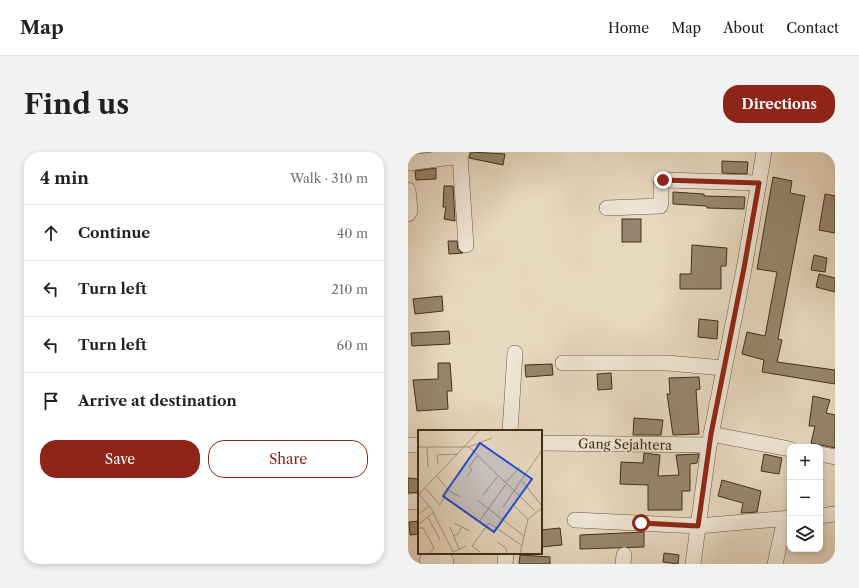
<!DOCTYPE html>
<html lang="en">
<head>
<meta charset="utf-8">
<style>
	body { margin:0; font-family:"Libre Caslon Text",serif; background:#f2f2f2; color:#202124 }
	.controls { position:absolute; right:12px; bottom:12px; display:grid; overflow:hidden; border-radius:8px; box-shadow:0 2px 6px #0003 }
	.controls button { width:36px; height:36px; display:grid; place-items:center; padding:0; border:0; border-bottom:1px solid #e0e0e0; background:#fff; color:#202124; font:20px sans-serif }
	.stop { position:absolute; width:12px; height:12px; margin:-9px; border:3px solid #8f2418; border-radius:50%; background:#fff }
	.stop.end { background:#8f2418; border-color:#fff; box-shadow:0 1px 4px #0008 }
	.list { margin:0; padding:0; list-style:none }
	h2 { display:flex; justify-content:space-between; align-items:center; height:52px; margin:0; padding:0 16px; font-size:17px }
	h2 small { font-size:13px; font-weight:400; color:#757577 }
	.list li { display:grid; grid-template-columns:26px 1fr auto; gap:12px; align-items:center; box-sizing:border-box; height:56px; padding:0 16px; border-top:1px solid #e0e0e0 }
	.list b { display:block; font-size:15px; white-space:nowrap }
	.list em { font-size:13px; font-style:normal; color:#757577 }
	.actions { display:flex; gap:8px; padding:12px 16px }
	.actions a { flex:1; padding:9px 0; border:1px solid #8f2418; border-radius:16px; text-align:center; font-size:14px; color:#8f2418 }
	.actions .main { background:#8f2418; color:#fff }
	.icon { flex:none; width:22px; height:22px; fill:none; stroke:currentColor; stroke-width:2; stroke-linecap:round; stroke-linejoin:round }
	.map { position:relative; flex:none; width:427px; height:412px; overflow:hidden; border-radius:16px }
	header { display:flex; align-items:center; gap:24px; box-sizing:border-box; height:56px; padding:0 20px; background:#fff; border-bottom:1px solid #e0e0e0 }
	header strong { font-size:19px }
	nav { display:flex; gap:22px; margin-inline-start:auto; font-size:14px }
	.intro { display:flex; align-items:center; justify-content:space-between; box-sizing:border-box; height:96px; padding:0 24px }
	h1 { margin:0; font-size:28px }
	.button { padding:10px 18px; border-radius:16px; background:#8f2418; color:#fff; font-size:14px; font-weight:700 }
	main { display:flex; gap:24px; padding:0 24px }
	aside { flex:1; background:#fff; border-radius:16px; box-shadow:0 2px 6px #0003 }
	.map>svg:first-child { display:block }
	.building { fill:#97866f; stroke:#412e18 }
	.lines { fill:none; stroke-linecap:round; stroke-linejoin:round }
	.minor-casing { stroke:#6a5842; stroke-width:16 }
	.minor { stroke:#efe6d6; stroke-width:15 }
	.route { stroke:#8f2418; stroke-width:5 }
	.labels { text-anchor:middle; stroke-width:3.5; stroke-linejoin:round; paint-order:stroke }
	.street-label { font-size:13px; fill:#412e18; stroke:#efe6d6 }
	.inset-road { fill:none; stroke:#a5947d; stroke-width:1 }
	.view { fill:#1d4ed8; fill-opacity:0.15; stroke:#1d4ed8; stroke-width:2 }
	.inset-edge { fill:none; stroke:#412e18; stroke-width:2 }
</style>
</head>
<body>
<header>
<strong>Map</strong>
<nav><a>Home</a><a>Map</a><a>About</a><a>Contact</a></nav>
</header>
<div class="intro"><h1>Find us</h1><a class="button">Directions</a></div>
<main>
<aside>
<h2>4 min<small>Walk · 310 m</small></h2>
<ul class="list">
<li><svg class="icon" aria-label="ahead" viewBox="0 0 24 24"><path d="M12 20V5M6 11l6-6 6 6"/></svg><div><b>Continue</b></div><em>40 m</em></li>
<li><svg class="icon" aria-label="left" viewBox="0 0 24 24"><path d="M17 20v-9H6M10 6l-5 5 5 5"/></svg><div><b>Turn left</b></div><em>210 m</em></li>
<li><svg class="icon" aria-label="left" viewBox="0 0 24 24"><path d="M17 20v-9H6M10 6l-5 5 5 5"/></svg><div><b>Turn left</b></div><em>60 m</em></li>
<li><svg class="icon" aria-label="arrive" viewBox="0 0 24 24"><path d="M6 21V4h12l-3 4 3 4H6"/></svg><div><b>Arrive at destination</b></div></li>
</ul>
<div class="actions"><a class="main">Save</a><a>Share</a></div>
</aside>
<div class="map">
<svg width="427" height="412" viewBox="0 0 427 412">
	<rect width="100%" height="100%" fill="#e7d8c0"/>
	<filter id="stains"><feTurbulence type="fractalNoise" baseFrequency=".005" numOctaves="4"/><feColorMatrix values="0 0 0 0 .2 0 0 0 0 .09 0 0 0 0 .02 0 0 0 .5 -.17"/></filter>
	<radialGradient id="worn" r=".72"><stop offset=".6" stop-color="#630" stop-opacity="0"/><stop offset="1" stop-color="#630" stop-opacity=".3"/></radialGradient>
	<g class="building">
		<path d="M63,0l34,2 -2,11 -34,-7z"/>
		<path d="M314,9l26,1 -1,12 -25,-1z"/>
		<path d="M28,16v11l-20,1 -1,-9z"/>
		<path d="M365,25l19,4 -2,12 15,3 -27,143 4,1 -5,22 58,8v14l-73,-12 2,-12 -22,-6 5,-22 18,4 12,-64 -20,-3z"/>
		<path d="M36,34h9l2,35 -11,-2 2,-12h-3z"/>
		<path d="M265,40l31,2v2l41,1 -1,12 -37,-1v-2l-34,-2z"/>
		<path d="M417,42l10,2v37l-16,-3z"/>
		<rect x="214" y="67" width="19" height="23"/>
		<path d="M40,89h9l1,9 5,3 -14,1z"/>
		<path d="M284,93l35,3 -1,18h-5v23h-41v-15h11z"/>
		<path d="M406,103l13,3 -2,14 -14,-2z"/>
		<path d="M411,122l16,4v14l-19,-5z"/>
		<path d="M34,144l1,15 -28,3 -2,-15z"/>
		<path d="M291,167l19,2 -1,18 -19,-2z"/>
		<path d="M41,179l1,13 -38,2 -1,-13z"/>
		<path d="M30,211h12l2,28h-5l1,18 -31,2 -4,-31 25,-1z"/>
		<path d="M144,212l1,11 -27,2 -1,-12z"/>
		<path d="M203,221l1,16 -14,1 -1,-16z"/>
		<path d="M291,225l1,12 -4,1 3,44 -26,1 -6,-41h3l-1,-16z"/>
		<path d="M405,244l17,4 -4,13 9,2v33l-24,-5 4,-17h-6z"/>
		<path d="M226,266l29,2 -2,15h-28z"/>
		<path d="M236,301l16,2 -2,21 21,-1 -3,-20 23,-1 -2,9 -7,1v27h-8v19h-34v-25l-28,-1 1,-22 22,1z"/>
		<path d="M356,302l18,4 -3,16 -18,-3z"/>
		<path d="M0,326l10,1v13l-10,1z"/>
		<path d="M314,328l39,11 -4,21 -16,1 2,-10 -25,-7z"/>
		<path d="M11,369v13l-9,1 -1,-13z"/>
		<path d="M152,376l2,17 -21,2v-17z"/>
		<path d="M236,380v15l-64,2v-14z"/>
		<path d="M256,401l15,2 -1,9 -15,-2z"/>
		<path d="M112,403l30,2v7h-31z"/>
	</g>
	<g class="lines">
		<defs>
			<g id="minor">
				<path d="M54,0l-2,4 6,89"/>
				<path d="M0,11l52,-7"/>
				<path d="M0,38l2,21 -2,3"/>
				<path d="M199,56l53,-2 1,-3v-19l5,-4 93,3"/>
				<path d="M155,211h104l57,5"/>
				<path d="M102,279l5,-78"/>
				<path d="M303,282l79,15"/>
				<path d="M133,291l168,2"/>
				<path d="M0,293h11"/>
				<path d="M412,302l15,3"/>
				<path d="M0,350l11,-1"/>
				<path d="M412,364l15,-2"/>
				<path d="M167,368l123,6 92,-8"/>
				<path d="M19,408l19,1"/>
				<path d="M97,412l1,-11"/>
				<path d="M215,412l1,-9"/>
				<path d="M285,412l16,-119 35,-176 20,-117"/>
				<path d="M367,412l10,-45"/>
			</g>
		</defs>
		<use href="#minor" class="minor-casing"/>
		<use href="#minor" class="minor"/>
	</g>
	<g class="lines">
		<path class="route" d="M233,371l57,3 13,-92 33,-166 15,-85 -96,-3"/>
	</g>
	<g class="labels">
		<g class="street-label">
			<text transform="translate(217 292) rotate(1)" y="5">Gang Sejahtera</text>
		</g>
	</g>
	<g transform="translate(10 278)">
		<rect width="124" height="124" fill="#e7d8c0"/>
		<path class="inset-road" d="M0,17h51l66,64M9,17l1,20M51,17l23,-9M20,34l-1,-9 21,-1M19,46l11,14 12,7M49,46l5,-6 -3,-3 9,-12M104,51l20,25M87,53l15,-16M7,58l15,17 8,-15M1,64l15,18 -15,12M0,65l62,-65M65,65l15,-19M26,68l35,24 27,-38M59,70l47,36M94,74l16,15M85,77l39,-57M15,82l20,40 13,-6M0,85l11,-9M10,87l12,23M36,93l16,8M32,97l9,22M0,98h5l11,20 -5,6M36,106l4,-2 4,-7M79,112l9,6 1,6M62,122l-8,-6 17,-23 32,22M102,124l8,-35 14,-11"/>
		<path class="view" d="M62,13l52,36 -38,53 -51,-36z"/>
		<rect width="124" height="124" class="inset-edge"/>
	</g>
	<rect width="100%" height="100%" filter="url(#stains)"/>
	<rect width="100%" height="100%" fill="url(#worn)"/>
</svg>
<div class="controls">
<button>+</button>
<button>−</button>
<button><svg class="icon" aria-label="layers" viewBox="0 0 24 24"><path d="M12 4l9 5-9 5-9-5zM3 14l9 5 9-5"/></svg></button>
</div>
<div class="stop" style="left:233px;top:371px"></div>
<div class="stop end" style="left:255px;top:28px"></div>
</div>
</main>
</body>
</html>
